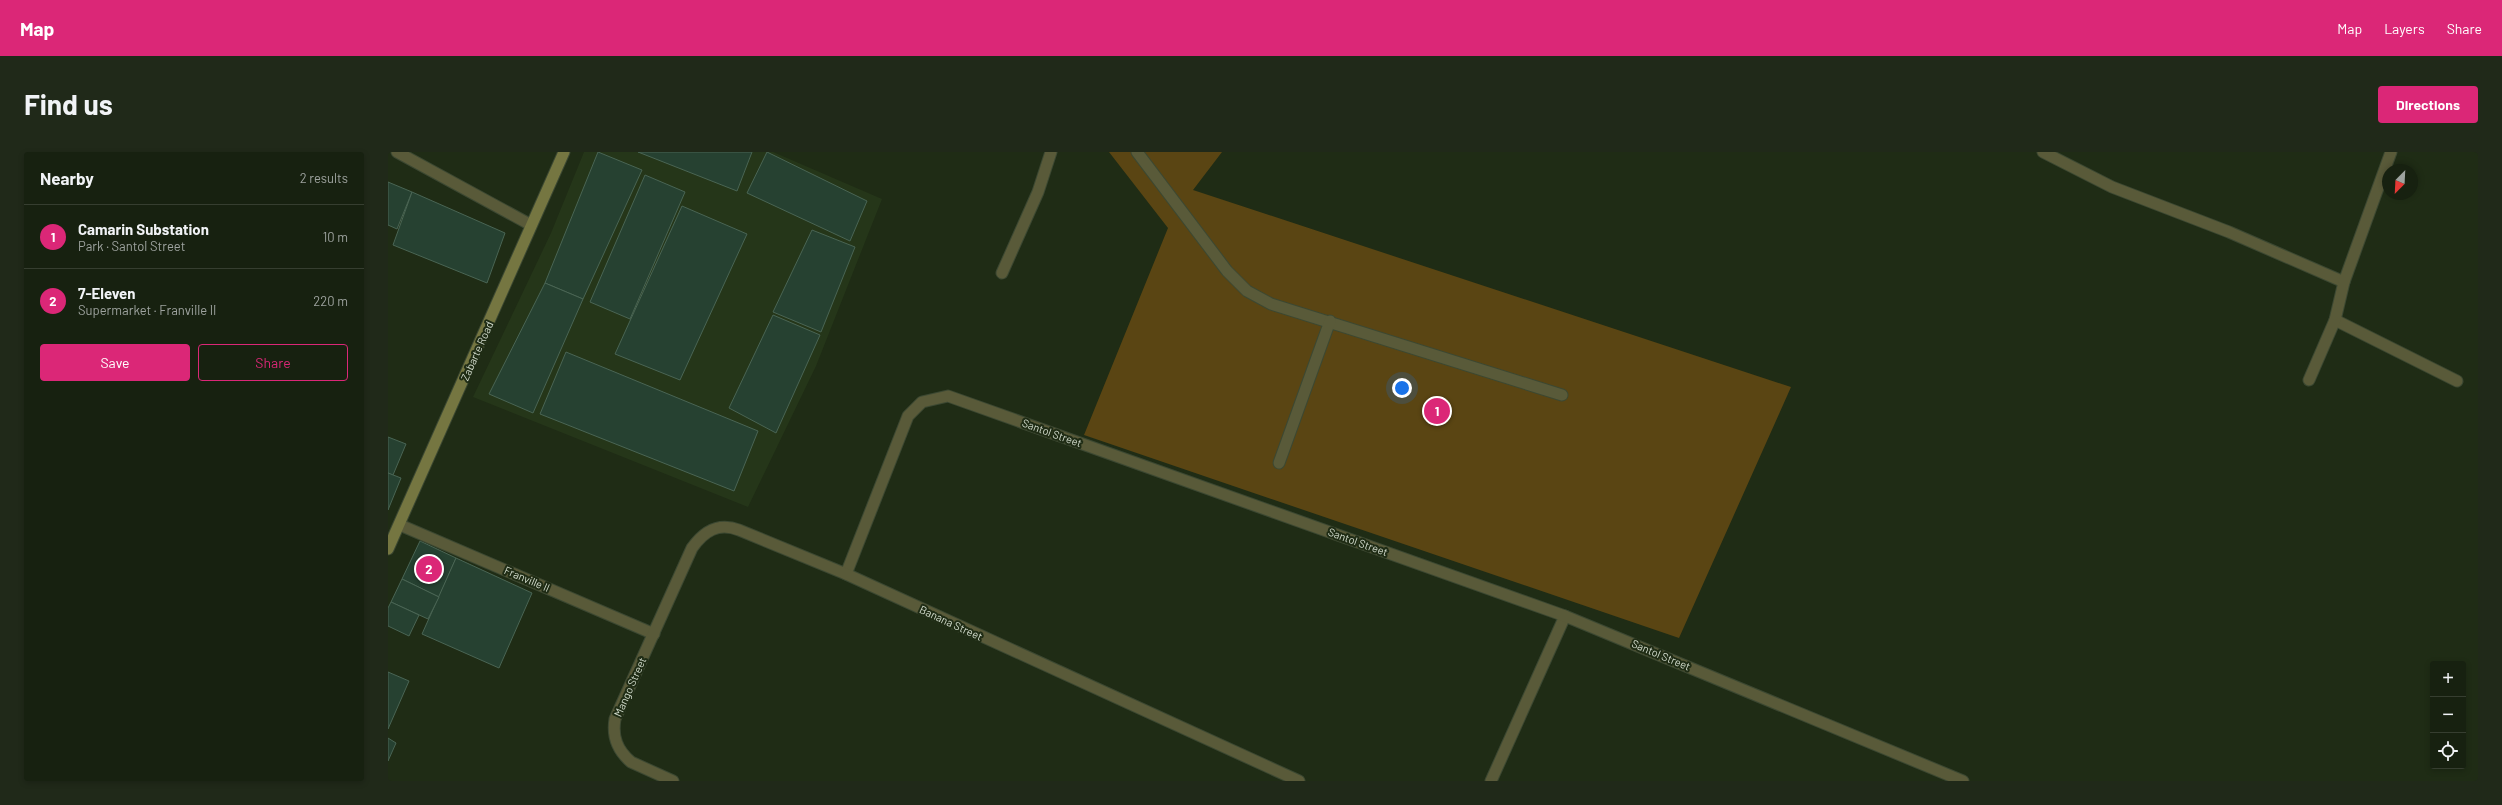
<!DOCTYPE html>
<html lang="en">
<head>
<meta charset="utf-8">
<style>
	body { margin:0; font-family:Barlow,sans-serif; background:#202919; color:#f1f3f6 }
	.controls { position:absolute; right:12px; bottom:12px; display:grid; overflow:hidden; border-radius:4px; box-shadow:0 2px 6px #0003 }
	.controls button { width:36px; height:36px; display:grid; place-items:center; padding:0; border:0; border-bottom:1px solid #363e30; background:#172110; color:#f1f3f6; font:20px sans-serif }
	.compass { position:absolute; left:1994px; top:12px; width:36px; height:36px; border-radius:50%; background:#172110; box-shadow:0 2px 6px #0003; rotate:204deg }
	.you { position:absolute; left:1014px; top:236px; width:14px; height:14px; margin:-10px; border:3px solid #fff; border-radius:50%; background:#1a73e8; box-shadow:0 0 0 6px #1a73e833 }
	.badge { display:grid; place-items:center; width:26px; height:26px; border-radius:50%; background:#db2777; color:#fff; font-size:13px; font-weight:700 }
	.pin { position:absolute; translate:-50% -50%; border:2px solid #fff; box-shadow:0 1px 4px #0006 }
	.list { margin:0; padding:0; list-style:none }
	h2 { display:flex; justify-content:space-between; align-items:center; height:52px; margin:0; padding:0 16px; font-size:17px }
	h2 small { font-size:13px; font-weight:400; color:#9ea39f }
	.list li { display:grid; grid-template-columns:26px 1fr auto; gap:12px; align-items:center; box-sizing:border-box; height:64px; padding:0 16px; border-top:1px solid #363e30 }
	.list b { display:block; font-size:15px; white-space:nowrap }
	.list p { margin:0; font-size:13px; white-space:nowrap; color:#9ea39f }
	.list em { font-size:13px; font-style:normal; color:#9ea39f }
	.actions { display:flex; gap:8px; padding:12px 16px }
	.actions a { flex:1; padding:9px 0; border:1px solid #db2777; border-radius:4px; text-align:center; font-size:14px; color:#db2777 }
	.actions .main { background:#db2777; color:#fff }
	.icon { flex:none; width:22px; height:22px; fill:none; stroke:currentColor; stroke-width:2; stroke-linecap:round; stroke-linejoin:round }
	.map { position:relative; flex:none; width:2090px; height:629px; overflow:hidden; border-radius:4px }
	header { display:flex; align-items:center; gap:24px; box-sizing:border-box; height:56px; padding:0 20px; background:#db2777; color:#fff }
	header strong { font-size:19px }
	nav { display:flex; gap:22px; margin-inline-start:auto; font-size:14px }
	.intro { display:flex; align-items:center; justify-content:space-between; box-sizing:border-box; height:96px; padding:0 24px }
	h1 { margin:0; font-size:28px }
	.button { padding:10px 18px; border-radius:4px; background:#db2777; color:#fff; font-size:14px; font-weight:700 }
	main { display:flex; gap:24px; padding:0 24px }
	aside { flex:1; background:#172110; border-radius:4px; box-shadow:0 2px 6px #0003 }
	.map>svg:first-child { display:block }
	.built { fill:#253619 }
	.green { fill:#5a4513 }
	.building { fill:#264131; stroke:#4a6554 }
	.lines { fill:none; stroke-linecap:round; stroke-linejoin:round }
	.service-casing { stroke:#3c4832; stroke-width:13 }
	.minor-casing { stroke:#3c4832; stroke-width:13 }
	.tertiary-casing { stroke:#3c4832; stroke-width:13 }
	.secondary-casing { stroke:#3c4832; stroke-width:13 }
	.service { stroke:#595a39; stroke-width:11 }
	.minor { stroke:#595a39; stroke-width:11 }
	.tertiary { stroke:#595a39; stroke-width:11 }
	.secondary { stroke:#757641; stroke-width:11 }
	.labels { text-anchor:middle; stroke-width:4; stroke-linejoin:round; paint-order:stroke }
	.street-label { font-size:11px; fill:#d3dccd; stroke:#1f2c15 }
</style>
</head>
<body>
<header>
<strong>Map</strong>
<nav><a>Map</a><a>Layers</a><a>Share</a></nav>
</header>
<div class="intro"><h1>Find us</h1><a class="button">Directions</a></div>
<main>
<aside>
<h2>Nearby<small>2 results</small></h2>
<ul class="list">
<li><span class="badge">1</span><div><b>Camarin Substation</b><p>Park · Santol Street</p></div><em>10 m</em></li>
<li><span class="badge">2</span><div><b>7-Eleven</b><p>Supermarket · Franville II</p></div><em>220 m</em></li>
</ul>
<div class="actions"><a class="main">Save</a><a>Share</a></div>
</aside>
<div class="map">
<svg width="2090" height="629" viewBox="0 0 2090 629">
	<rect width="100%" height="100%" fill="#1f2c15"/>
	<path class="built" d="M196,0h189l109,47 -66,167 -68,141 -275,-110 78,-164z"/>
	<path class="green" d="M721,0h113l-29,38 598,197 -112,251 -595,-203 84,-207z"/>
	<g class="building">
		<path d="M210,0l44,18 -59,129 -38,-16z"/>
		<path d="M250,0h114l-15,39z"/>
		<path d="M379,0l100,49 -17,40 -103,-48z"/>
		<path d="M257,23l40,17 -55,127 -40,-17z"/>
		<path d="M0,30l24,10 -15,37 -9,-4z"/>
		<path d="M24,40l93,41 -18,50 -94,-38z"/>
		<path d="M294,54l65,28 -67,146 -65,-26z"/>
		<path d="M424,78l43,17 -34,85 -48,-20z"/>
		<path d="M157,131l38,16 -50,114 -44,-19z"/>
		<path d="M385,163l47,20 -44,98 -47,-25z"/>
		<path d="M178,200l192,79 -24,60 -194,-77z"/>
		<path d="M0,285l18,7 -13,31 -5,-2z"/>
		<path d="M0,321l13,5 -13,32z"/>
		<path d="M32,389l36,17 -17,39 -37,-18z"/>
		<path d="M68,406l76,35 -33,75 -77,-34z"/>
		<path d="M14,427l37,18 -11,22 -37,-17z"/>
		<path d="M3,450l28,13 -10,21 -21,-10v-18z"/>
		<path d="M0,520l21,9 -21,48z"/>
		<path d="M0,586l8,5 -8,18z"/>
	</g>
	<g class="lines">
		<defs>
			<g id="service">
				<path d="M749,0l90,119 20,20 24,13 291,91"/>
				<path d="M614,121l36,-81 13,-40"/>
				<path d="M891,311l51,-142"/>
				<path d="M1103,629l74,-165"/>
			</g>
			<g id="minor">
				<path d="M1655,0l69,35 117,45 115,50"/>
				<path d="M1947,168l122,61"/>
				<path d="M1921,228l26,-60 9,-38 47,-130"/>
				<path d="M12,373l254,109"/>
				<path d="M458,422l62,-158 14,-14 26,-6 617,220 398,165"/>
				<path d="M285,629l-42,-19c-14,-12 -19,-25 -16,-43l77,-171c12,-17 26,-26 47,-18l107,44 453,207"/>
			</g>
			<path id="tertiary" d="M9,0l134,73"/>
			<path id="secondary" d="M0,397l176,-397"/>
		</defs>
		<use href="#service" class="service-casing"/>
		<use href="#minor" class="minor-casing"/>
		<use href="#tertiary" class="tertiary-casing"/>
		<use href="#secondary" class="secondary-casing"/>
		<use href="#service" class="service"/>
		<use href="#minor" class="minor"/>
		<use href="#tertiary" class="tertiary"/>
		<use href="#secondary" class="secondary"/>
	</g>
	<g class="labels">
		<g class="street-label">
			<text transform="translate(89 199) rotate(-66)" y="4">Zabarte Road</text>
			<text transform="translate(664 281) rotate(20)" y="4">Santol Street</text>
			<text transform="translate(970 390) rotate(20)" y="4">Santol Street</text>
			<text transform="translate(139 427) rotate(23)" y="4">Franville II</text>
			<text transform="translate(563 471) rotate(25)" y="4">Banana Street</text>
			<text transform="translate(1273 503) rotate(23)" y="4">Santol Street</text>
			<text transform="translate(242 535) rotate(-66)" y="4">Mango Street</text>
		</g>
	</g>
</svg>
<div class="controls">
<button>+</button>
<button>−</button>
<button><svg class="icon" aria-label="locate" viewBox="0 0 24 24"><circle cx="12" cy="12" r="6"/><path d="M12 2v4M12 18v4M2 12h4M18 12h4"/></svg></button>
</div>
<svg class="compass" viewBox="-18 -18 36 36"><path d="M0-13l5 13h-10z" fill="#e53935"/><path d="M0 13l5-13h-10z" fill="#9ea39f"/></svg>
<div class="you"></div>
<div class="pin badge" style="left:1049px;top:259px">1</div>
<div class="pin badge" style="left:41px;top:417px">2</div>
</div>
</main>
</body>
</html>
